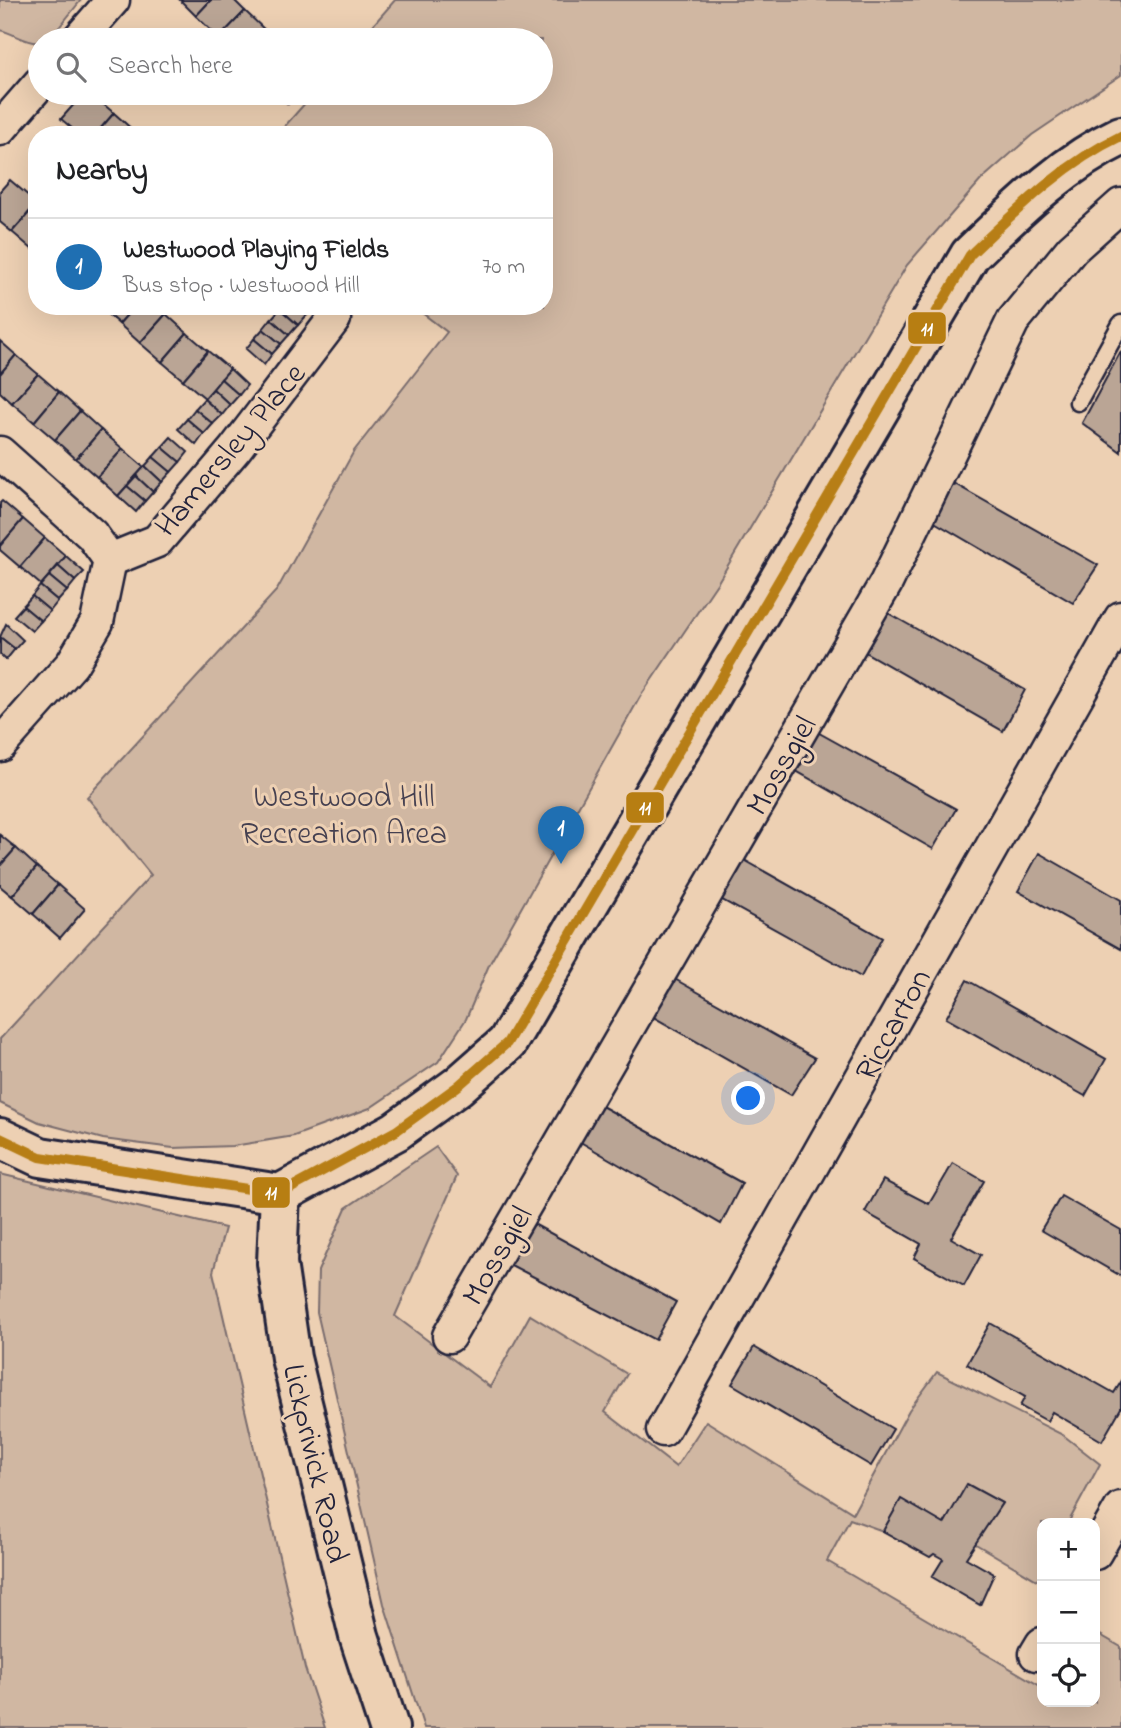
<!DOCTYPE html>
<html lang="en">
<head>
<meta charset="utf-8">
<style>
	body { margin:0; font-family:"Indie Flower",sans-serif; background:#f6f6f6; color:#202124 }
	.controls { position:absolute; right:21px; bottom:21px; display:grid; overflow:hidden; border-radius:14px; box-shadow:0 7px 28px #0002 }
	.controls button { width:63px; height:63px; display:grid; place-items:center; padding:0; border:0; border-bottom:2px solid #e0e0e0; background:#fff; color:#202124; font:35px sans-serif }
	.you { position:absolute; left:749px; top:1099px; width:24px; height:24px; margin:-18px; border:5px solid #fff; border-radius:50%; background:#1a73e8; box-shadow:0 0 0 10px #1a73e833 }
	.badge { display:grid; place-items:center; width:46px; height:46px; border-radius:50%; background:#1f6fb2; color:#fff; font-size:23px; font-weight:700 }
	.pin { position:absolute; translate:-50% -58px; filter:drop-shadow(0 2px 4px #0008) }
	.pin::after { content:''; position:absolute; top:37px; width:24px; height:21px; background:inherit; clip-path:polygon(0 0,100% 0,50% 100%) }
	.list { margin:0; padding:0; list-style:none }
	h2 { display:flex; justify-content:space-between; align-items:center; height:91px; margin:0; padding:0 28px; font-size:30px }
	h2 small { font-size:23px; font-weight:400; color:#757577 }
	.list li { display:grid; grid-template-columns:46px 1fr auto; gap:21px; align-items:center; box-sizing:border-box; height:98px; padding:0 28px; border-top:2px solid #e0e0e0 }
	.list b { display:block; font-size:26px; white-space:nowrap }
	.list p { margin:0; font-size:23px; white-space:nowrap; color:#757577 }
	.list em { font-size:23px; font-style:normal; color:#757577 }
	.icon { flex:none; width:38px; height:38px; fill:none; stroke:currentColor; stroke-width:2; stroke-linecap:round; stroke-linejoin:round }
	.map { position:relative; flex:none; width:1121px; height:1728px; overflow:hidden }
	.search { position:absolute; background:#fff; box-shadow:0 7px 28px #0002; left:28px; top:28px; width:525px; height:77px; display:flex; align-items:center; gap:18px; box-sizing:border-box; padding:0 24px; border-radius:38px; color:#757577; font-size:26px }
	.panel { position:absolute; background:#fff; box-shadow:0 7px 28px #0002; left:28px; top:126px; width:525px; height:189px; border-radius:28px }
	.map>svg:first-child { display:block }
	.green { fill:#d0b7a2; stroke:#796c6e; stroke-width:2 }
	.building { fill:#baa595; stroke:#22223b; stroke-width:2 }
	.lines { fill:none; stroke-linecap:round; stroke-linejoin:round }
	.lane-casing { stroke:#22223b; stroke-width:21 }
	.street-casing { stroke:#22223b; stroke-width:37 }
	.secondary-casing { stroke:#22223b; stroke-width:44 }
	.lane { stroke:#edd0b3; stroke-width:16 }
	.street { stroke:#edd0b3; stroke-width:32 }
	.secondary { stroke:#edd0b3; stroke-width:38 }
	.bus-1-casing { stroke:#edd0b3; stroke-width:16 }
	.bus-1 { stroke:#b77e12; stroke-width:10 }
	.labels { text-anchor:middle; stroke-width:6; stroke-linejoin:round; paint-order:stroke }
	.street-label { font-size:32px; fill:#22223b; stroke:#edd0b3 }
	.park-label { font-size:32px; fill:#454050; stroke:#edd0b3 }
	.line-badge { stroke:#edd0b3; stroke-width:2.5 }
	.badge-label { font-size:19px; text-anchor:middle; font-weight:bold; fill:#fff }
</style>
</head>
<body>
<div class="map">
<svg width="1121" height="1728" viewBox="0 0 1121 1728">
	<rect width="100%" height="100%" fill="#edd0b3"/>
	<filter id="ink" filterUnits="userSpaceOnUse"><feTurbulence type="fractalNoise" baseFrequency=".0143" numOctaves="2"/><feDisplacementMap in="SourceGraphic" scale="14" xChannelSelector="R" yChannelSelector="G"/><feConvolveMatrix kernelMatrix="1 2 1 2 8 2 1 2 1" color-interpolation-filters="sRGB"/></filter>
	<g filter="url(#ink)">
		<g class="green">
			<path d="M0,0h81l-32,40h-9v3c-17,-1 -24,-9 -40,-13z"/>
			<path d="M395,0h726v75l-89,60 -50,44 -75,86 -189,317 -78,115 -151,268 -23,54 -28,43 -68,46 -76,28 -61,10 -60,2 -70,-9 -64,-17 -39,-19v-64l151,-164 -64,-78 190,-207 77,-139 93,-119 -34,-26h131v-171h-267l37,-42h227v-53h-181z"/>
			<path d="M436,1147l21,29 -62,140 95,71 40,-72 97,59 -22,38 71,55 30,-46 147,92 56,-103 28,-38 126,63 37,29 -32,59h-26v48l-5,9 -63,-37 28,-40 -34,-18 -24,39 -43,-25 -18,32 -33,-12 -23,42 215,126v15h53v-70l26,15v81h-697l-40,-124 -67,-292 1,-41 28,-63z"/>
			<path d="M0,1174l225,54 -12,44 92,396 20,60h-325z"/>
		</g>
		<g class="building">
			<path d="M180,0h31l-15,16z"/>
			<path d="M211,0h23l11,11 -26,27 -23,-22z"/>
			<path d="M245,11l23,22 -7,7h-39l-3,-2z"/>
			<path d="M268,33l9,7h-16z"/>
			<path d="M84,93h6l24,20 -19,22h-15l-19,-16z"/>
			<path d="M277,93h22l-11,11z"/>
			<path d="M114,113l21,19 -2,3h-38z"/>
			<path d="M10,180l27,23 -25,29 -12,-10v-31z"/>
			<path d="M37,204v43l-4,3 -21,-18z"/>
			<path d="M98,306h37l-16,18z"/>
			<path d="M135,306h22l9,8 -26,29 -21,-19z"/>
			<path d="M283,306h14l10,9 -9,10 -18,-16z"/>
			<path d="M297,306h17l-7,9z"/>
			<path d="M280,309l18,16 -9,10 -18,-16z"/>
			<path d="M166,314l21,19 -25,29 -22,-19z"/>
			<path d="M271,319l18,16 -8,9 -18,-15z"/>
			<path d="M263,329l18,15 -9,10 -18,-15z"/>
			<path d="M187,333l21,18 -25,29 -21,-18z"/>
			<path d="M254,339l18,15 -8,11 -18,-16z"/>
			<path d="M0,341l16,14 -16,19z"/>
			<path d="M208,351l22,18 -25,29 -22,-18z"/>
			<path d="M1121,351v101l-39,-29z"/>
			<path d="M16,355l22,19 -26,29 -12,-11v-18z"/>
			<path d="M230,369l17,16 -8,10 -18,-16z"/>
			<path d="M38,374l21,18 -25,30 -22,-19z"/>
			<path d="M221,379l18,16 -9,10 -17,-16z"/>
			<path d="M213,389l17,16 -8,10 -18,-16z"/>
			<path d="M59,392l21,19 -25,29 -21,-18z"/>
			<path d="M204,399l18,16 -9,9 -18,-15z"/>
			<path d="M195,409l18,15 -9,10 -17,-15z"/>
			<path d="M80,411l21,19 -25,29 -21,-19z"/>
			<path d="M187,419l17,15 -8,11 -18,-16z"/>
			<path d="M101,430l22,19 -26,28 -21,-18z"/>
			<path d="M171,437l17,15 -8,10 -18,-15z"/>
			<path d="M162,447l18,15 -9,10 -18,-15z"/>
			<path d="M123,449l21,18 -26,29 -21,-19z"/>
			<path d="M153,457l18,15 -9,10 -17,-16z"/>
			<path d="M145,466l17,16 -9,10 -17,-16z"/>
			<path d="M136,476l17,16 -8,9 -18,-15z"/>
			<path d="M953,483l145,82 -25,38 -142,-83z"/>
			<path d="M127,486l18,15 -9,11 -18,-16z"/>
			<path d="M2,501l21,18 -23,27v-43z"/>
			<path d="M23,519l22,19 -25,29 -20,-17v-4z"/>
			<path d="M45,538l21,18 -25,29 -21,-18z"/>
			<path d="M66,556l18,16 -9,9 -17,-15z"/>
			<path d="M58,566l17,15 -8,10 -18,-15z"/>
			<path d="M49,576l18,15 -9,10 -18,-15z"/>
			<path d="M40,586l18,15 -8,10 -18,-15z"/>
			<path d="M32,596l18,15 -9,10 -18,-15z"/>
			<path d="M23,606l18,15 -9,10 -18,-15z"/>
			<path d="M879,608l146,82 -22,41 -145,-83z"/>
			<path d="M6,624l17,16 -8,9 -15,-12z"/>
			<path d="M0,637l15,12 -9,11 -6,-6z"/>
			<path d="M812,729l144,80 -23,40 -142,-81z"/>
			<path d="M0,835l16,13 -16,18z"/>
			<path d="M16,848l21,19 -25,29 -12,-10v-20z"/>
			<path d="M1039,853l82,47v49l-103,-58z"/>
			<path d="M739,857l143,81 -21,39 -144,-80z"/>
			<path d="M37,867l21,18 -25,29 -21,-18z"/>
			<path d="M58,885l27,24 -25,29 -27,-24z"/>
			<path d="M671,977l144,81 -24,37 -141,-80z"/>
			<path d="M967,980l139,79 -21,37 -139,-78z"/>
			<path d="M598,1104l144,79 -21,41 -144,-84z"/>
			<path d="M953,1163l31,18 -33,57 30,17 -17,31 -50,-28 7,-14 -56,-32 18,-32 46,24z"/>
			<path d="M1061,1196l60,34v46l-80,-46z"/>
			<path d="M530,1222l146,80 -21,38 -148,-77z"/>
			<path d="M990,1323l124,70 7,-11v26l-19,33 -50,-29 -5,9 -27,-15 5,-9 -58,-33z"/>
			<path d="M754,1347l139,82 -22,37 -139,-82z"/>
			<path d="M967,1484l35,19 -36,55 28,16 -14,31 -48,-28 11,-18 -9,-5 -4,3 -47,-26 18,-32 43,25z"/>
		</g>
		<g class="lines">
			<defs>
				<path id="lane" d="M1078,402l43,-78"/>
				<g id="street">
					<path d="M78,40l35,-40"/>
					<path d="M0,129l40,-46"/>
					<path d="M0,453l92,82 18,25 -13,62 -25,42 -72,81"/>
					<path d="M110,560l47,-19 78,-92 99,-130"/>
					<path d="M449,1336l437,-753 127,-262 59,-72 49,-44"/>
					<path d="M663,1430l458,-812"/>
					<path d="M1095,1553l26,-45"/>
					<path d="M1036,1654l6,-10"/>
				</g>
				<g id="secondary">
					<path d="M0,1138l40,19 240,37 116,-63 62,-45 49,-43 463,-788c46,-44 92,-91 151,-119"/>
					<path d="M280,1194l-3,69 14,95 68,278 30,92"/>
				</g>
			</defs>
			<use href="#lane" class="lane-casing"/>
			<use href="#street" class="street-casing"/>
			<use href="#secondary" class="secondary-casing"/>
			<use href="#lane" class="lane"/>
			<use href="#street" class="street"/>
			<use href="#secondary" class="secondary"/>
			<defs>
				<path id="bus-1" d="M0,1138l40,19 240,37 116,-63 62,-45 49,-43 463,-788c46,-44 92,-91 151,-119"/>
			</defs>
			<use href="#bus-1" class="bus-1-casing"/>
			<use href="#bus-1" class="bus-1"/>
		</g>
	</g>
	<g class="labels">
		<g class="street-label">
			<text transform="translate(229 449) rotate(-50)" y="11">Hamersley Place</text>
			<text transform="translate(780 765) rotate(-60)" y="11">Mossgiel</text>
			<text transform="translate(892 1024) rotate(-61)" y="11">Riccarton</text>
			<text transform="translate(496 1255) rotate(-60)" y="11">Mossgiel</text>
			<text transform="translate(317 1463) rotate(77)" y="11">Lickprivick Road</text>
		</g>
		<g class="park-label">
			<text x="344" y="806">Westwood Hill<tspan x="344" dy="37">Recreation Area</tspan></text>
		</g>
	</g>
	<g class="line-badge">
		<rect x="907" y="311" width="40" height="34" rx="7" fill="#b77e12"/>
		<rect x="625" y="791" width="40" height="33" rx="7" fill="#b77e12"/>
		<rect x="251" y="1176" width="40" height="33" rx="7" fill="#b77e12"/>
	</g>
	<g class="badge-label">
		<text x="927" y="335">11</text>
		<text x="645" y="814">11</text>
		<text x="271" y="1199">11</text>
	</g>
</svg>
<div class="controls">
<button>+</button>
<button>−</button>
<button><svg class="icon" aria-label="locate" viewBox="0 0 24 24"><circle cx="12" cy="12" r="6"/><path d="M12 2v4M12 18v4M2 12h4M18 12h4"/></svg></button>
</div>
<div class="you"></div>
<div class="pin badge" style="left:561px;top:864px">1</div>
<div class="search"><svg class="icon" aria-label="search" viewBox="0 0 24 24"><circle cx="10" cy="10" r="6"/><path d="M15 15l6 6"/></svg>Search here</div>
<section class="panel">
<h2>Nearby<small></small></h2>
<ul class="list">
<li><span class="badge">1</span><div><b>Westwood Playing Fields</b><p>Bus stop · Westwood Hill</p></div><em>70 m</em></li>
</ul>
</section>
</div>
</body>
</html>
